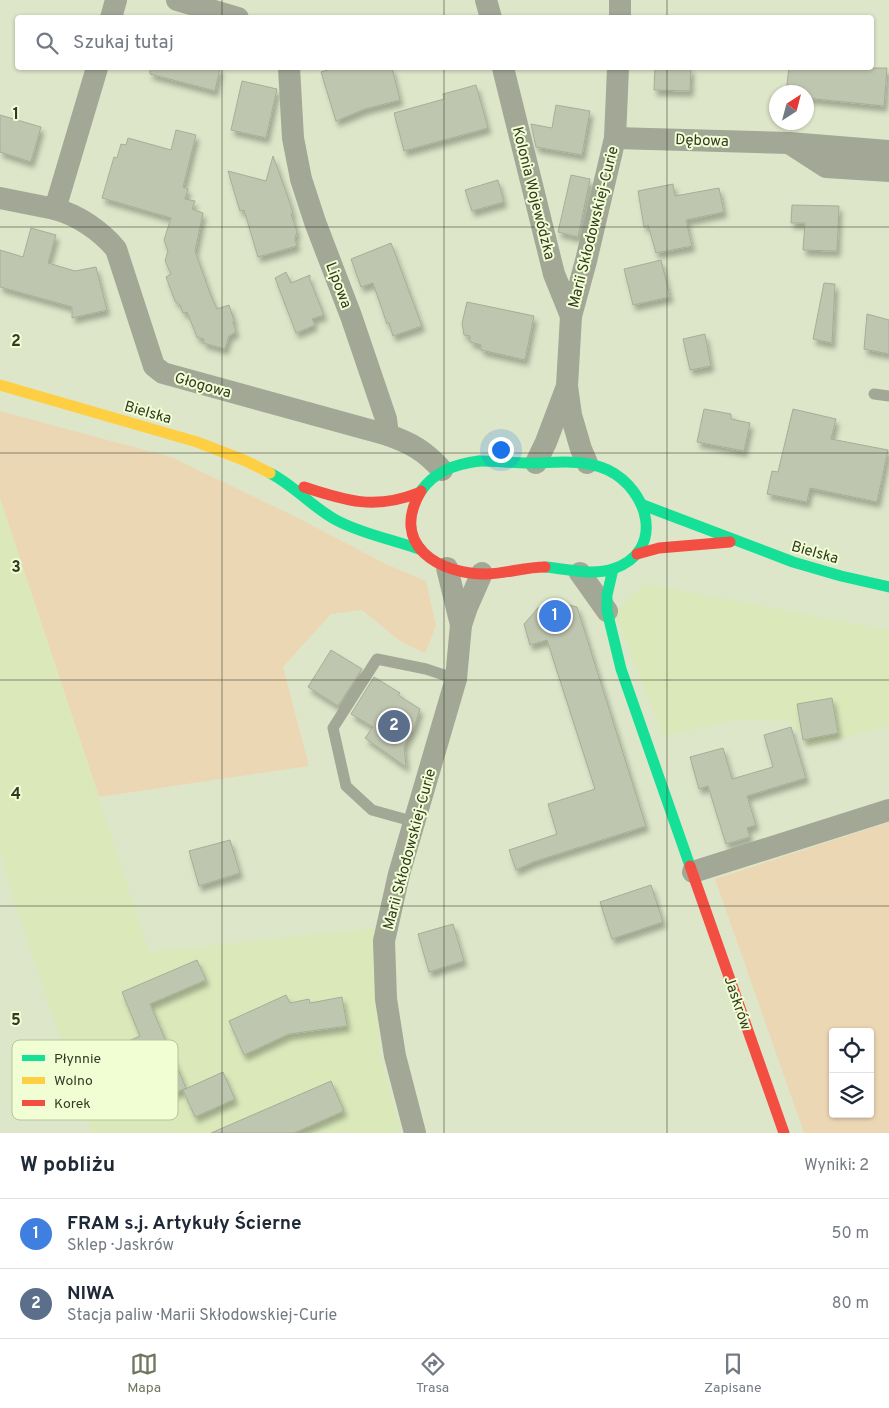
<!DOCTYPE html>
<html lang="pl">
<head>
<meta charset="utf-8">
<style>
	body { margin:0; font-family:Overpass,sans-serif; background:#f6f6f7; color:#1f2937 }
	.controls { position:absolute; right:15px; bottom:15px; display:grid; overflow:hidden; border-radius:5px; box-shadow:0 1px 4px #0004 }
	.controls button { width:45px; height:45px; display:grid; place-items:center; padding:0; border:0; border-bottom:1px solid #e0e1e3; background:#fff; color:#1f2937; font:25px sans-serif }
	.compass { position:absolute; left:769px; top:85px; width:45px; height:45px; border-radius:50%; background:#fff; box-shadow:0 1px 4px #0004; rotate:36deg }
	.you { position:absolute; left:500px; top:449px; width:18px; height:18px; margin:-12px; border:4px solid #fff; border-radius:50%; background:#1a73e8; box-shadow:0 0 0 8px #1a73e833 }
	.badge { display:grid; place-items:center; width:32px; height:32px; border-radius:50%; background:#6e765e; color:#fff; font-size:16px; font-weight:700 }
	.pin { position:absolute; translate:-50% -50%; border:2px solid #fff; box-shadow:0 1px 5px #0006 }
	.list { margin:0; padding:0; list-style:none }
	h2 { display:flex; justify-content:space-between; align-items:center; height:65px; margin:0; padding:0 20px; font-size:21px }
	h2 small { font-size:16px; font-weight:400; color:#747a83 }
	.list li { display:grid; grid-template-columns:32px 1fr auto; gap:15px; align-items:center; box-sizing:border-box; height:70px; padding:0 20px; border-top:1px solid #e0e1e3 }
	.list b { display:block; font-size:19px; white-space:nowrap }
	.list p { margin:0; font-size:16px; white-space:nowrap; color:#747a83 }
	.list em { font-size:16px; font-style:normal; color:#747a83 }
	.icon { flex:none; width:28px; height:28px; fill:none; stroke:currentColor; stroke-width:2; stroke-linecap:round; stroke-linejoin:round }
	.map { position:relative; flex:none; width:889px; height:1133px; overflow:hidden }
	.search { position:absolute; background:#fff; box-shadow:0 1px 4px #0004; left:15px; right:15px; top:15px; height:55px; display:flex; align-items:center; gap:12px; box-sizing:border-box; padding:0 18px; border-radius:5px; color:#747a83; font-size:19px }
	.sheet { height:205px; background:#fff }
	nav { display:flex; justify-content:space-around; align-items:center; box-sizing:border-box; height:70px; border-top:1px solid #e0e1e3; background:#fff; font-size:14px; color:#747a83 }
	nav a { display:grid; justify-items:center; gap:2px }
	nav .on { color:#6e765e }
	.map>svg:first-child { display:block }
	.built { fill:#dae8ba }
	.green { fill:#ecd7b5; fill-rule:evenodd }
	.building { fill:#bfc6af; stroke:#a7ad96; filter:url(#shadow) }
	.lines { fill:none; stroke-linecap:round; stroke-linejoin:round }
	.lane { stroke:#a2a796; stroke-width:11 }
	.street { stroke:#a2a796; stroke-width:22 }
	.fast { stroke:#16e098; stroke-width:11 }
	.slow { stroke:#ffcf43; stroke-width:11 }
	.jam { stroke:#f24e42; stroke-width:11 }
	.grid { fill:none; stroke:#333924; stroke-width:1; stroke-opacity:0.55 }
	.labels { text-anchor:middle; stroke-width:4; stroke-linejoin:round; paint-order:stroke }
	.street-label { font-size:15px; fill:#333924; stroke:#f1fed3 }
	.key { fill:#f1fed3; stroke:#b8c39e; stroke-width:1 }
	.key-label { font-size:14px; fill:#333924 }
	.grid-label { font-size:16px; text-anchor:middle; font-weight:bold; fill:#333924; stroke:#f1fed3; stroke-width:4; stroke-linejoin:round; paint-order:stroke }
</style>
</head>
<body>
<div class="map">
<svg width="889" height="1133" viewBox="0 0 889 1133">
	<defs>
		<filter id="shadow"><feDropShadow dx="3" dy="5.5" stdDeviation="2.5" flood-color="#0004"/></filter>
	</defs>
	<rect width="100%" height="100%" fill="#dde6c9"/>
	<g class="built">
		<path d="M0,498l149,454 226,-24 5,126 21,79h-309l-80,-239 -12,-44z"/>
		<path d="M646,584l243,46v96l-80,20 -19,-25 -55,-1 -72,16 -47,-121 12,-17z"/>
	</g>
	<g class="green">
		<path d="M0,411l171,46 123,59 92,48 40,17 10,45 -11,27 -25,-12 -38,-31 -31,4 -48,53 26,99 -210,31 -99,-299z"/>
		<path d="M889,822v311h-85l-89,-254zM833,1032h37v82h-37z"/>
	</g>
	<g class="building">
		<path d="M150,68h70l-5,23 -65,-17z"/>
		<path d="M334,68h58l8,32 -35,9 -29,12 -15,-49z"/>
		<path d="M655,68h36l-1,23 -36,-1z"/>
		<path d="M789,68h98l-3,38 -78,-8v-6h-20z"/>
		<path d="M242,81l35,8 -11,49 -35,-8z"/>
		<path d="M476,85l12,43 -84,23 -10,-38 50,-14 -1,-5z"/>
		<path d="M556,105l34,6 -8,44 -46,-8 -5,-23 21,4z"/>
		<path d="M0,115l41,12 -10,35 -31,-10z"/>
		<path d="M176,130l20,5 -13,52 5,2 -3,10 10,2 -3,8 11,4 -8,38 16,45 6,13 12,-4 5,15 -1,2 3,10 -7,4 -4,13 -22,-6 1,-4 -7,-2 -10,-25 -4,1 -3,-8 -5,-4 -9,-24 5,-3 -6,-13 3,-10 -4,-11 7,-22 -69,-20 12,-41 3,1 4,-14 5,1 2,-7 43,12z"/>
		<path d="M273,156l16,44 4,14h-2l6,17 -2,8 2,7 -39,11 -14,-47 -4,1 -12,-40 38,10z"/>
		<path d="M571,175l19,4 -12,58 -20,-5z"/>
		<path d="M498,180l6,22 -32,9 -7,-21z"/>
		<path d="M673,184l2,12 44,-8 5,24 -38,8 6,26 -36,7 -8,-28 -4,2 -6,-36z"/>
		<path d="M792,205l47,1 -2,45 -34,-1 2,-27h-14z"/>
		<path d="M31,228l25,7 -8,28 27,8 21,-4 11,43 -35,8v-11l-72,-20v-37l23,7z"/>
		<path d="M391,243l31,83 -29,10 -4,-13 -2,1 -14,-41 -12,4 -10,-28z"/>
		<path d="M661,260l9,37 -37,8 -9,-36z"/>
		<path d="M286,272l5,11 19,-8v5l14,35 -12,4 3,6 -19,8 -21,-55z"/>
		<path d="M824,283l11,1 -3,59 -19,-4z"/>
		<path d="M467,302l67,14 -9,44 -44,-10v-5l-11,-3v-6l-6,-1 -2,-12z"/>
		<path d="M867,314l22,6v34l-25,-5z"/>
		<path d="M705,334l6,32 -21,4 -7,-31z"/>
		<path d="M704,409l27,5v5l19,4 -6,28 -47,-9z"/>
		<path d="M793,409l43,10 -5,20 57,11 -11,52 -67,-14 -3,14 -40,-8 5,-23 6,1z"/>
		<path d="M556,602l21,5 69,219 -113,36 -17,8 -7,-20 48,-16 -9,-30 47,-15 -48,-149 -17,5 -6,-21 14,-16z"/>
		<path d="M331,650l31,19 -24,37 -30,-19z"/>
		<path d="M374,677l26,16 -2,2 22,14 -6,19 -10,18 2,21 -41,-29 8,-11 -22,-13z"/>
		<path d="M832,698l6,35 -35,7 -6,-36z"/>
		<path d="M791,727l15,51 -59,18 9,29 -9,3 3,9 -24,7 -18,-58 -9,3 -9,-32 33,-9 9,31 41,-12 -9,-32z"/>
		<path d="M230,840l10,33 -41,13 -10,-35z"/>
		<path d="M651,885l12,37 -51,17 -12,-37z"/>
		<path d="M453,924l11,37 -35,11 -11,-38z"/>
		<path d="M197,960l9,20 -56,24 36,84 -35,16 -27,-61 16,-7 -18,-44z"/>
		<path d="M286,995l4,8 19,-4 1,4 32,-6 5,29 -58,8 -45,21 -15,-34z"/>
		<path d="M223,1072l12,27 -40,18 -12,-27z"/>
		<path d="M331,1081l13,30 -50,22h-83z"/>
	</g>
	<g class="lines">
		<g class="lane">
			<path d="M874,394l15,2"/>
			<path d="M415,822l-43,-12 -26,-24 -13,-58 44,-69 49,10 30,10"/>
		</g>
		<g class="street">
			<path d="M177,0l61,18"/>
			<path d="M486,0l5,18"/>
			<path d="M111,18l5,-18"/>
			<path d="M620,18v-18"/>
			<path d="M289,68l4,70 8,41 14,43 36,94 35,103 2,16"/>
			<path d="M503,68l51,206 17,42"/>
			<path d="M615,138l174,5 100,8"/>
			<path d="M792,145l34,22 63,4"/>
			<path d="M0,198l55,11 42,-141"/>
			<path d="M55,209c23,6 46,22 61,40l38,117 9,7 225,62c23,8 37,16 54,35"/>
			<path d="M536,463l10,-21 20,-53"/>
			<path d="M587,463l-6,-14 -10,-34 -4,-29 4,-70 15,-55 29,-123 3,-70"/>
			<path d="M447,568l14,57"/>
			<path d="M580,573l27,38"/>
			<path d="M693,872l196,-62"/>
			<path d="M415,1133l-20,-77 -9,-57 -2,-58 15,-67 57,-195 5,-54 6,-18 15,-34"/>
		</g>
		<g class="fast">
			<path d="M479,461c17,0 33,2 50,2 26,0 54,-5 79,7 41,20 58,81 5,99 -22,7 -45,0 -68,-2"/>
			<path d="M270,473c25,13 42,34 66,47 26,14 55,19 83,29"/>
			<path d="M421,491c14,-20 35,-27 58,-30"/>
			<path d="M643,505l150,57 48,14 48,11"/>
			<path d="M613,569l-6,26v16l14,58 69,197"/>
		</g>
		<path class="slow" d="M0,385l197,57 49,19 24,12"/>
		<g class="jam">
			<path d="M304,487c42,14 71,23 114,6"/>
			<path d="M421,491c-32,54 18,84 67,83 20,-1 38,-7 57,-7"/>
			<path d="M637,554l22,-6 71,-6"/>
			<path d="M690,866l94,267"/>
		</g>
	</g>
	<path class="grid" d="M222,0v18M444,0v18M667,0v18M222,68v1065M444,68v1065M667,68v1065M0,227h889M0,453h889M0,680h889M0,906h889"/>
	<g class="labels">
		<g class="street-label">
			<text transform="translate(702 140) rotate(2)" y="5">Dębowa</text>
			<text transform="translate(534 193) rotate(76)" y="5">Kolonia Wojewódzka</text>
			<text transform="translate(593 227) rotate(-76)" y="5">Marii Skłodowskiej-Curie</text>
			<text transform="translate(339 285) rotate(69)" y="5">Lipowa</text>
			<text transform="translate(203 385) rotate(16)" y="5">Głogowa</text>
			<text transform="translate(148 412) rotate(16)" y="5">Bielska</text>
			<text transform="translate(815 552) rotate(16)" y="5">Bielska</text>
			<text transform="translate(409 849) rotate(-75)" y="5">Marii Skłodowskiej-Curie</text>
			<text transform="translate(738 1003) rotate(71)" y="5">Jaskrów</text>
		</g>
	</g>
	<rect x="12" y="1040" width="166" height="80" rx="8" class="key"/>
	<rect x="22" y="1055" width="23" height="6" fill="#16e098"/>
	<rect x="22" y="1077" width="23" height="7" fill="#ffcf43"/>
	<rect x="22" y="1100" width="23" height="6" fill="#f24e42"/>
	<g class="key-label">
		<text x="54" y="1063">Płynnie</text>
		<text x="54" y="1085">Wolno</text>
		<text x="54" y="1108">Korek</text>
	</g>
	<g class="grid-label">
		<text x="16" y="119">1</text>
		<text x="16" y="346">2</text>
		<text x="16" y="572">3</text>
		<text x="16" y="799">4</text>
		<text x="16" y="1025">5</text>
	</g>
</svg>
<div class="controls">
<button><svg class="icon" aria-label="locate" viewBox="0 0 24 24"><circle cx="12" cy="12" r="6"/><path d="M12 2v4M12 18v4M2 12h4M18 12h4"/></svg></button>
<button><svg class="icon" aria-label="layers" viewBox="0 0 24 24"><path d="M12 4l9 5-9 5-9-5zM3 14l9 5 9-5"/></svg></button>
</div>
<svg class="compass" viewBox="-18 -18 36 36"><path d="M0-13l5 13h-10z" fill="#e53935"/><path d="M0 13l5-13h-10z" fill="#747a83"/></svg>
<div class="you"></div>
<div class="pin badge" style="left:555px;top:616px;background:#3f7fe0">1</div>
<div class="pin badge" style="left:394px;top:726px;background:#5c6f8a">2</div>
<div class="search"><svg class="icon" aria-label="search" viewBox="0 0 24 24"><circle cx="10" cy="10" r="6"/><path d="M15 15l6 6"/></svg>Szukaj tutaj</div>
</div>
<section class="sheet">
<h2>W pobliżu<small>Wyniki: 2</small></h2>
<ul class="list">
<li><span class="badge" style="background:#3f7fe0">1</span><div><b>FRAM s.j. Artykuły Ścierne</b><p>Sklep · Jaskrów</p></div><em>50 m</em></li>
<li><span class="badge" style="background:#5c6f8a">2</span><div><b>NIWA</b><p>Stacja paliw · Marii Skłodowskiej-Curie</p></div><em>80 m</em></li>
</ul>
</section>
<nav>
<a class="on"><svg class="icon" aria-label="map" viewBox="0 0 24 24"><path d="M3 6l6-2 6 2 6-2v14l-6 2-6-2-6 2zM9 4v14M15 6v14"/></svg>Mapa</a>
<a><svg class="icon" aria-label="directions" viewBox="0 0 24 24"><path d="M12 3l9 9-9 9-9-9zM9 14v-3h6M13 9l2 2-2 2"/></svg>Trasa</a>
<a><svg class="icon" aria-label="saved" viewBox="0 0 24 24"><path d="M7 4h10v16l-5-4-5 4z"/></svg>Zapisane</a>
</nav>
</body>
</html>
